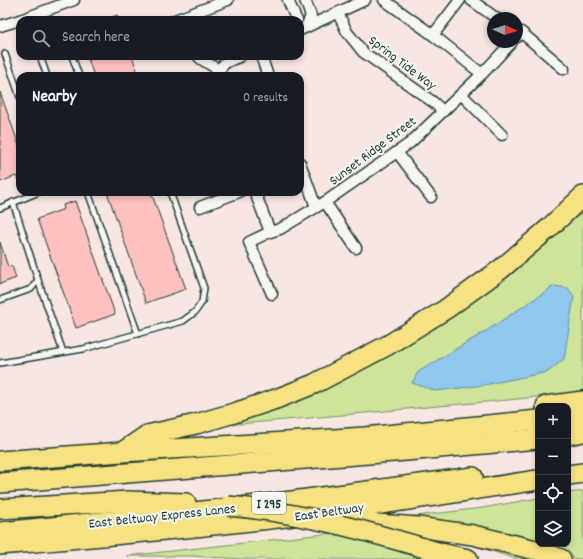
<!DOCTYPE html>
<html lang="en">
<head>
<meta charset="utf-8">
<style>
	body { margin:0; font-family:Dekko,sans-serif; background:#20242c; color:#f1f3f6 }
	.controls { position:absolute; right:12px; bottom:12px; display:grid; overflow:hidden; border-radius:8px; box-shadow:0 2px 6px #0003 }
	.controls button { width:36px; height:36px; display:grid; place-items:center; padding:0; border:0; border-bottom:1px solid #363941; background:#171b24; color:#f1f3f6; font:20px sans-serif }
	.compass { position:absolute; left:487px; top:12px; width:36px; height:36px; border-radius:50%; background:#171b24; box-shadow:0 2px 6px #0003; rotate:93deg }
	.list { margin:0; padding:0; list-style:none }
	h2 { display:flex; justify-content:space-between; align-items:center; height:52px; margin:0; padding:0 16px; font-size:17px }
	h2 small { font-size:13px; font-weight:400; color:#9ea1a6 }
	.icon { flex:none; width:22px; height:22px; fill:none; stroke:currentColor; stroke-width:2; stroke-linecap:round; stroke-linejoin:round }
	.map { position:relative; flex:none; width:583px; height:559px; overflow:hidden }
	.search { position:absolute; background:#171b24; box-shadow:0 2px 6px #0003; left:16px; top:16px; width:288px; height:44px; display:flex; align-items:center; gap:10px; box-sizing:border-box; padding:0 14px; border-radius:12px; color:#9ea1a6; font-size:15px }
	.panel { position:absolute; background:#171b24; box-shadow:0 2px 6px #0003; left:16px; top:72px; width:288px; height:124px; border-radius:12px }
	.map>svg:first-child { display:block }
	.green { fill:#cde49a; stroke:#769067; fill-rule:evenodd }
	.water { fill:#90c7ee; stroke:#6390a4 }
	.building { fill:#fec1c0; stroke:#1f3d34 }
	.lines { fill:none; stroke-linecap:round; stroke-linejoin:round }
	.service-casing { stroke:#1f3d34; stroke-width:8 }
	.minor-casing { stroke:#1f3d34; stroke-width:13 }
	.motorway-casing { stroke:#1f3d34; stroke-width:22 }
	.service { stroke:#f6f6f2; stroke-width:5 }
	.minor { stroke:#f6f6f2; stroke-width:10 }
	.motorway { stroke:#f7e281; stroke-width:19 }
	.motorway-bridge-casing { stroke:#1f3d34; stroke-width:22; stroke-linecap:butt }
	.motorway-bridge { stroke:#f7e281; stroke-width:19 }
	.labels { text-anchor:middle; stroke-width:4; stroke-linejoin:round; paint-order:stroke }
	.shield { fill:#f6f6f2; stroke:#60746d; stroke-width:1 }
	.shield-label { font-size:13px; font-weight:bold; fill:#1f3d34 }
	.street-label { font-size:14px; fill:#1f3d34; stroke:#f6f6f2 }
</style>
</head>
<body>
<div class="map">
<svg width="583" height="559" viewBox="0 0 583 559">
	<rect width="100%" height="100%" fill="#f8e6e3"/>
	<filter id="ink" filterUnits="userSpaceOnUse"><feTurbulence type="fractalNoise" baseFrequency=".025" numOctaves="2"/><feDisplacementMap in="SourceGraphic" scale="8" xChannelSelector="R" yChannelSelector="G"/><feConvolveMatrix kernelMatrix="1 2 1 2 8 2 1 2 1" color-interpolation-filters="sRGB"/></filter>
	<g filter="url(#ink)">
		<g class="green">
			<path d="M583,202v189c-48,7 -96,11 -145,15 -70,7 -141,13 -211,19l126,-57zM486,331l62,41h-130z"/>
			<path d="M583,491v68h-7l-16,-6 -178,-33 100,-12 56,-10v46h30v-51z"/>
			<path d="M333,533l42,11 47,15h-181l-50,-3h-64z"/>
			<path d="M458,541l94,18h-35z"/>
		</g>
		<path class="water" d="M554,286l14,2 6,8 -10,63 -16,13 -64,13 -48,6 -24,-8 6,-11 68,-41z"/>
		<g class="building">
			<path d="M117,15l2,5h-15z"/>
			<path d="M87,56h45l7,20h-45z"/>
			<path d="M0,92l20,56v31l-2,1 -2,-4 -16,6z"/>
			<path d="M107,192h44l35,97 -40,14z"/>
			<path d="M75,201l40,113 -39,14 -39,-109 27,-10 -1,-4z"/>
			<path d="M0,242l8,25 4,-1 4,12 -16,6z"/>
		</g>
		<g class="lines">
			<defs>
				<g id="service">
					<path d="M5,54l15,43"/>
					<path d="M40,56l7,20"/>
					<path d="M72,56l7,20"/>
					<path d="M88,192l50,142"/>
					<path d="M0,208l39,-16"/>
					<path d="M38,280l25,72"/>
					<path d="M0,300l31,-11 7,-9 -25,-78"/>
					<path d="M0,363l83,-14 100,-28 12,-9 7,-10 2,-14 -34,-96"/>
				</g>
				<g id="minor">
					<path d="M288,0l8,19 1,1"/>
					<path d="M305,0l6,16 -5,11"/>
					<path d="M384,0l49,35 49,39"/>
					<path d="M471,0l25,18"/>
					<path d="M338,13l9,19 16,20 70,50 10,9"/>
					<path d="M20,20l54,-20"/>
					<path d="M175,20l53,-20"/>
					<path d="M0,26l20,-6"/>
					<path d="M300,30l65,-30"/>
					<path d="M433,35l27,-35"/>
					<path d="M517,37l4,-5 43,37"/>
					<path d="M198,56l3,3 18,11"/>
					<path d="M261,56l7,20"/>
					<path d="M218,76c2,-14 12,-15 23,-20"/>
					<path d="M461,94l41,41"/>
					<path d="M397,152l34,45"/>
					<path d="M300,163l16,44"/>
					<path d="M255,192l15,40"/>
					<path d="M325,202l31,46"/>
					<path d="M200,207l39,-15"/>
					<path d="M272,294l-23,-52 21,-10 10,-3 45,-27 85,-59 72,-69 30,-32"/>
				</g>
				<g id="motorway">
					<path d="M546,406l37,-5"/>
					<path d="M568,417l15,-2"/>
					<path d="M568,435l15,-3"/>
					<path d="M122,452l25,-17 49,-11 38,-11 42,-14 38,-15 74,-39 58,-36 55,-40 47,-40 35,-33"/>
					<path d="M0,461l122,-9 243,-15 173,-17"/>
					<path d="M568,475l15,-2"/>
					<path d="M0,483l406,-32 132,-12"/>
					<path d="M0,509l128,-8 58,2"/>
					<path d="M350,522l68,5 55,8 67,16 21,8"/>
					<path d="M0,532l112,-11 180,-20 181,-24"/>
					<path d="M0,545c92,-8 185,-16 277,-27 88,-10 174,-25 261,-38"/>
					<path d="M441,553l27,6"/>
				</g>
			</defs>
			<use href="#service" class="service-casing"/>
			<use href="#minor" class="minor-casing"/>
			<use href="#motorway" class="motorway-casing"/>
			<use href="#service" class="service"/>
			<use href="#minor" class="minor"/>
			<use href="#motorway" class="motorway"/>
			<defs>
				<path id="motorway-bridge" d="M228,506c73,6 143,26 213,47"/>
			</defs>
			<use href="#motorway-bridge" class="motorway-bridge-casing"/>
			<use href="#motorway-bridge" class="motorway-bridge"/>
		</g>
	</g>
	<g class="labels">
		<rect class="shield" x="252" y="492" width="34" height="22" rx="3"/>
		<g class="shield-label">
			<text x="269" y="508">I 295</text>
		</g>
		<g class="street-label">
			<text transform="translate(403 62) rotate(37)" y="5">Spring Tide Way</text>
			<text transform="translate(372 150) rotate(-37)" y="5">Sunset Ridge Street</text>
			<text transform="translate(329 511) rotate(-8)" y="5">East Beltway</text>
			<text transform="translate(162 515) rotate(-6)" y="5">East Beltway Express Lanes</text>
		</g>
	</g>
</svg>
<div class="controls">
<button>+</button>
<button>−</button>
<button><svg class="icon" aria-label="locate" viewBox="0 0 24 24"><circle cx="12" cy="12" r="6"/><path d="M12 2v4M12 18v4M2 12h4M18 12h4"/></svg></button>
<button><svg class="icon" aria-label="layers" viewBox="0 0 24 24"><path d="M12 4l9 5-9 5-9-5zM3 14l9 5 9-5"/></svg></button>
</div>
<svg class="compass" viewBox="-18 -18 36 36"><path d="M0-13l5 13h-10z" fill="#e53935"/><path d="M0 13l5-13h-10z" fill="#9ea1a6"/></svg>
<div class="search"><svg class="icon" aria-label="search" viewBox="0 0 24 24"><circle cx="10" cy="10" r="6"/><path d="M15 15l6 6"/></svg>Search here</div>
<section class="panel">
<h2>Nearby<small>0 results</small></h2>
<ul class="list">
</ul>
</section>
</div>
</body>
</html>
